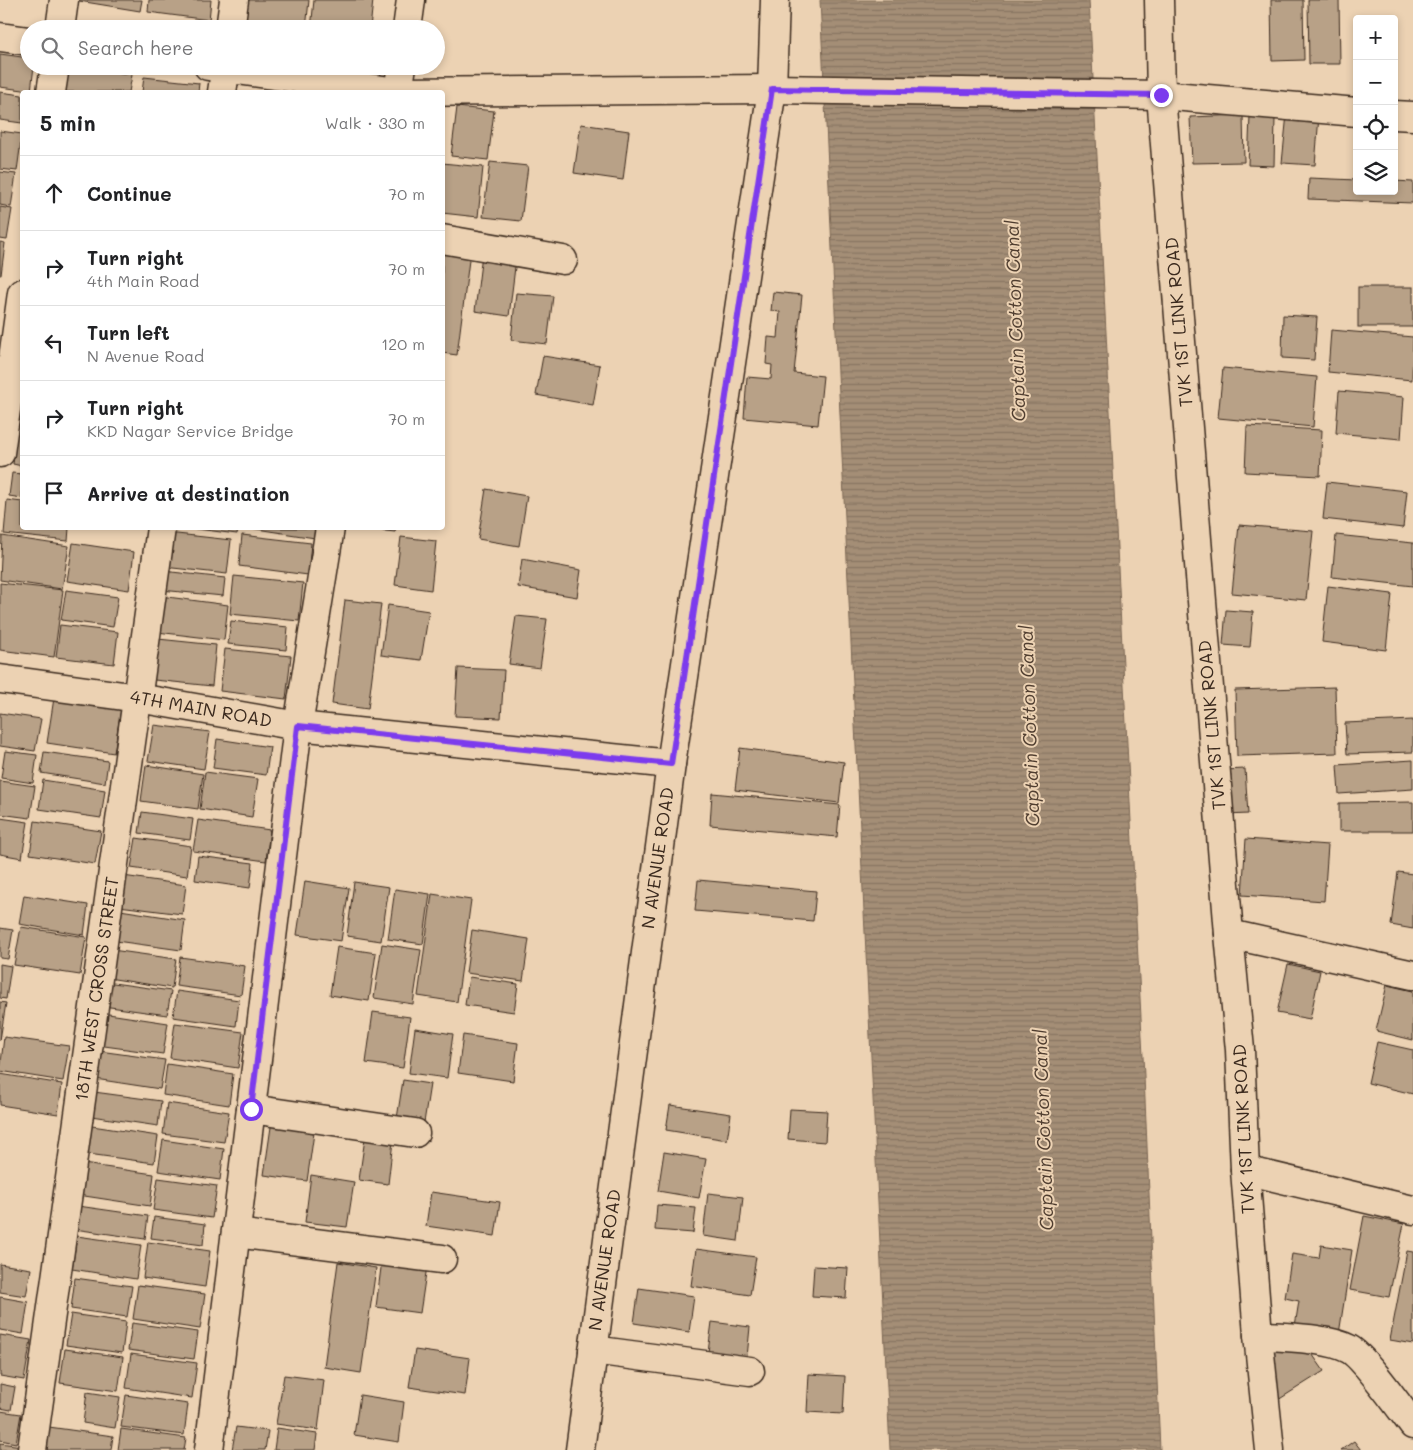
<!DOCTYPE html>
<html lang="en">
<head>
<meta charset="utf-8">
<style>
	body { margin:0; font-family:Mali,sans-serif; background:#f6f6f6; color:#202124 }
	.controls { position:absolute; right:15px; top:15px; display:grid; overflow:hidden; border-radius:5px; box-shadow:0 2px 8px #0003 }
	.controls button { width:45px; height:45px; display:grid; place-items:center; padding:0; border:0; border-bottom:1px solid #e0e0e0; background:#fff; color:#202124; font:25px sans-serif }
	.stop { position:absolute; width:15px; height:15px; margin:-11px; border:4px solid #7c3aed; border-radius:50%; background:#fff }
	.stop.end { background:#7c3aed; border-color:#fff; box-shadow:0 1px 5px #0008 }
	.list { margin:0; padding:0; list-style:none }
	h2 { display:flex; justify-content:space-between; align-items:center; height:65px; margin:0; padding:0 20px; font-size:21px }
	h2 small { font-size:16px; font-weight:400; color:#757577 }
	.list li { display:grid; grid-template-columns:32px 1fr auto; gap:15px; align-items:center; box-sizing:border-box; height:75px; padding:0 20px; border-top:1px solid #e0e0e0 }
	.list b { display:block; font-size:19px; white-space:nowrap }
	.list p { margin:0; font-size:16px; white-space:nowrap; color:#757577 }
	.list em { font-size:16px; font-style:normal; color:#757577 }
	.icon { flex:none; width:28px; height:28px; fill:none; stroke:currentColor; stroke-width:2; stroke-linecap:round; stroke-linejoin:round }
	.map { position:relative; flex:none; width:1413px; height:1450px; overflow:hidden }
	.search { position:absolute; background:#fff; box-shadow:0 2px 8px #0003; left:20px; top:20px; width:425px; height:55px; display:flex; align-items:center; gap:12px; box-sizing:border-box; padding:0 18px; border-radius:28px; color:#757577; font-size:19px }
	.panel { position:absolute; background:#fff; box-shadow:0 2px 8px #0003; left:20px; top:90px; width:425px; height:440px; border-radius:5px }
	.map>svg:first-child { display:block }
	.water { fill:url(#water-rules); stroke:#7a6653 }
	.building { fill:#b8a187; stroke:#3b2a1e }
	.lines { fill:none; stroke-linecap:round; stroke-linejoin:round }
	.minor-casing { stroke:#3b2a1e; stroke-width:31 }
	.minor { stroke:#ecd2b3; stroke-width:28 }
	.route { stroke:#7c3aed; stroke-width:6 }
	.labels { text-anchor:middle; stroke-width:4; stroke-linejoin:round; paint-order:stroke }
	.street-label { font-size:18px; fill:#3b2a1e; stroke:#ecd2b3 }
	.water-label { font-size:19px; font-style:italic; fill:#503e30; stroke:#ecd2b3 }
</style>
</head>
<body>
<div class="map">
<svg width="1413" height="1450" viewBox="0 0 1413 1450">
	<defs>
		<pattern id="water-rules" width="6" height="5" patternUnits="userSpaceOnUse" patternTransform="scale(1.25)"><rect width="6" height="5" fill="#a48e76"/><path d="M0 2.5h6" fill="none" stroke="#877460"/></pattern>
	</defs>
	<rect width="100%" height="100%" fill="#ecd2b3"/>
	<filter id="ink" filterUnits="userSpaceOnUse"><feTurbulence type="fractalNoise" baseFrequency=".02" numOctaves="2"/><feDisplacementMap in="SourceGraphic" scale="10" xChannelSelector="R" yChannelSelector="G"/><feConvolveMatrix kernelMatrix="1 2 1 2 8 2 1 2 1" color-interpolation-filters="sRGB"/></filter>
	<g filter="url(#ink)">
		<path class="water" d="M820,0h269l55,1076 16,374h-270z"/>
		<g class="building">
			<path d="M73,0h69l-2,11z"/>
			<path d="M149,0h62l-2,20 -61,-8z"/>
			<path d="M244,0h65l-3,29 -64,-7z"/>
			<path d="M314,0h59l-3,29h-59z"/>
			<path d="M1271,0h32l1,60 -32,1z"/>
			<path d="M1308,0h31l1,64h-31z"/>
			<path d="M0,54l29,4v8h5l-3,25 -31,-4z"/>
			<path d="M66,66h17l49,9 -3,17h-67z"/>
			<path d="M144,77l55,6 -1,9h-56z"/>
			<path d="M0,92l22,3v28l-22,-3z"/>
			<path d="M457,107l37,4 -6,49 -37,-4z"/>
			<path d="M1287,114l32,2 -4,49 -33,-2z"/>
			<path d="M1243,115l1,47 -52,1 -2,-46z"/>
			<path d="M1250,116l25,1 -1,49 -26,-1z"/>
			<path d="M581,124l48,7 -6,49 -49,-7z"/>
			<path d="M0,131l22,3 -5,37 -17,-2z"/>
			<path d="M490,162l38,4 -7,55 -38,-4z"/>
			<path d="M442,163l41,4 -5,50 -36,-4z"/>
			<path d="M0,172l16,2 -5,33 -11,-2z"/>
			<path d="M1309,178l48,2v11h37v-10l19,1v21l-105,-4z"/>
			<path d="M0,207l12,2 -5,31 -7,-1z"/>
			<path d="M0,242l5,1 -4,32h-1z"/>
			<path d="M442,249l28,3 -13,103 -15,-2z"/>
			<path d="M482,254l34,5 -7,57 -34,-5z"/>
			<rect x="1358" y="287" width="55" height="40"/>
			<path d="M773,292l29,3 -8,78 29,3 -5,49 -74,-7 3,-41 24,2 1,-14 -6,-1 2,-27 10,1 2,-26 -9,-1z"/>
			<path d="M516,293l37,3 -6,48 -36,-4z"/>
			<path d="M1283,315l34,2 -3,43 -32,-2z"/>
			<path d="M1331,330l82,7 -1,43 -84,-8z"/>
			<path d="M543,356l57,9 -7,40 -57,-10z"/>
			<path d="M1223,368l94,9 -4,50 -95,-9z"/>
			<path d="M1339,391l65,6 -3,42 -65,-6z"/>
			<path d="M22,397v31l-3,-1z"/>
			<path d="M1247,426l75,4 -2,46 -75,-4z"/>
			<path d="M17,434l5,1v31l-9,-2z"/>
			<path d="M12,473l10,1v24l-13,-2z"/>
			<path d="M1327,482l80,9 -4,37 -80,-9z"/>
			<path d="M486,489l41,7 -8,50 -41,-7z"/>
			<path d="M7,500l15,2v26h47l-1,13 -64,-7z"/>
			<path d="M1239,525l74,6 -7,69 -74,-7z"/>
			<path d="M189,528h49l-1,6z"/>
			<path d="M250,528h66l-1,10z"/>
			<path d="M358,528h38l-1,4z"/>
			<path d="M168,533l63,7 -4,34 -63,-7z"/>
			<path d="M242,535l69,8 -3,32 -69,-9z"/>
			<path d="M1336,535l77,8v43l-81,-9z"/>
			<path d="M2,536l67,10 -7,43 -62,-9z"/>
			<path d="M401,537l35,4 -5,49 -36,-5z"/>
			<path d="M73,543l61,9 -5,38 -62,-9z"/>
			<path d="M522,559l59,11 -4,27 -59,-10z"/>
			<path d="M163,571l62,7 -2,18 -62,-6z"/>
			<path d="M234,576l69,7 -4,38 -69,-7z"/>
			<path d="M0,583l63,7 -9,67 -54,-7z"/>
			<path d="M1328,586l64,8 -6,56 -64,-8z"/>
			<path d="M66,590l52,7 -5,30 -52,-7z"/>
			<path d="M160,596l68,9 -4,35 -67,-8z"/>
			<path d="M345,600l36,4 -13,105 -36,-5z"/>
			<path d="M388,605l41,6 -8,49 -40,-5z"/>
			<path d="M1226,610l27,2 -3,35 -27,-2z"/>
			<path d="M516,616l31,3 -7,49 -31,-4z"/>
			<path d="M231,621l57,6 -2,23 -58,-6z"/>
			<path d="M60,625l58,7 -4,32 -58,-7z"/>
			<path d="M158,639l58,6 -4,41 -58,-6z"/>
			<path d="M225,649l66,7 -5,43 -66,-8z"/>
			<path d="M458,668l46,2 -3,48 -46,-2z"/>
			<path d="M1335,687l2,66 -100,3 -2,-66z"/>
			<path d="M54,698l67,11 -7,44 -67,-10z"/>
			<path d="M0,713l41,6 -6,32 -35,-5z"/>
			<path d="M1413,720v32l-66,2 -2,-31z"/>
			<path d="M154,725l56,7 -6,37 -56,-8z"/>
			<path d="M217,739l53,8 -4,28 -53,-7z"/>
			<path d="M740,748l104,14 -5,41 -104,-13z"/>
			<path d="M5,751l32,4 -4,28 -32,-5z"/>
			<path d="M44,752l64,9 -3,22 -64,-10z"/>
			<path d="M1413,760v29l-74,5 -2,-29z"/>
			<path d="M146,765l57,9 -5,35 -57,-8z"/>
			<path d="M1245,769l3,45 -21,1 -3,-45z"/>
			<path d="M205,772l53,7 -6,38 -52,-8z"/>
			<path d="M43,780l62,10 -4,28 -62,-9z"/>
			<path d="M0,781l35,5 -5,32 -30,-4z"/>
			<path d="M712,793l128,12 -3,32 -127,-12z"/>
			<path d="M1413,802v29h-74v-28z"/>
			<path d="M142,812l51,7 -3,21 -51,-7z"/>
			<path d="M0,818l28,4 -6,36 -22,-4z"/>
			<path d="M198,820l72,10 -4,31 -73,-10z"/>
			<path d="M35,821l66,10 -6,33 -65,-10z"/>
			<path d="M136,838l55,8 -4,30 -56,-8z"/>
			<path d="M1246,839l82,6 -4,56 -82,-6z"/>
			<path d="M198,856l55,7 -3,25 -55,-8z"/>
			<path d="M1398,872l15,2v55l-22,-4z"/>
			<path d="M123,876l63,9 -4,29 -63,-8z"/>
			<path d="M698,880l118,11 -3,30 -118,-10z"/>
			<path d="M305,881l44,7 -8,53 -44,-6z"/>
			<path d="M354,882l35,5 -8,54 -34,-5z"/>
			<path d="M395,889l35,5 -7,50 -35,-5z"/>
			<path d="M432,894l39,6 -14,102 -39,-6z"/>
			<path d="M24,895l64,10 -4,30 -65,-11z"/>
			<path d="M120,910l65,10 -4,30 -65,-9z"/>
			<path d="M21,927l65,10 -6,38 -66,-10z"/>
			<path d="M0,928l13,2 -5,29 -8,-1z"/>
			<path d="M472,930l57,9 -6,42 -57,-8z"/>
			<path d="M382,944l39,6 -8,54 -39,-6z"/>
			<path d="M337,947l39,6 -7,48 -39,-6z"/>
			<path d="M112,950l64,9 -4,29 -64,-10z"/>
			<path d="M180,957l65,9 -4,29 -65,-9z"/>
			<path d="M0,964l11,2 -5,33 -6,-1z"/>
			<path d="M1288,964l32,7 -10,48 -33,-6z"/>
			<path d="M469,977l49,7 -4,28 -49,-7z"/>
			<path d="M106,982l65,9 -4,24 -64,-9z"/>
			<path d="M1387,985l26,6v49l-37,-9z"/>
			<path d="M177,991l62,9 -3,26 -63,-9z"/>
			<path d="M0,1002l6,1 -6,37z"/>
			<path d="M373,1012l37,5 -7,51 -37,-5z"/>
			<path d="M102,1013l66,10 -5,31 -66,-9z"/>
			<path d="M175,1023l68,9 -5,36 -68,-10z"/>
			<path d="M415,1028l38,6 -6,44 -38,-5z"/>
			<path d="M463,1035l55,8 -5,38 -55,-8z"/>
			<path d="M4,1037l65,9 -6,35 -63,-10z"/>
			<path d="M1377,1042l36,8v44l-45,-11z"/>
			<path d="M99,1051l66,9 -5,29 -65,-10z"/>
			<path d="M167,1064l66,10 -4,31 -66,-10z"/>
			<path d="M0,1074l62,10 -4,30 -58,-9z"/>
			<path d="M403,1080l27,4 -7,45 -27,-4z"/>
			<path d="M94,1092l67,9 -3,25 -67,-10z"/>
			<path d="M167,1103l62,9 -5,30 -61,-8z"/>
			<path d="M670,1105l61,9 -4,26 -61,-10z"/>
			<path d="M790,1109l37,2 -2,31 -37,-3z"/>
			<path d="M272,1120l43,6 -8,55 -43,-6z"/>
			<path d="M92,1126l66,10 -4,27 -66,-9z"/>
			<path d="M365,1138l28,3 -5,43 -29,-4z"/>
			<path d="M163,1140l61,9 -4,31 -62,-9z"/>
			<path d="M664,1152l42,7 -7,39 -41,-7z"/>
			<path d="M83,1164l71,10 -4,32 -72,-11z"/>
			<path d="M311,1175l43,7 -7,45 -42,-5z"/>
			<path d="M158,1178l59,8 -5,32 -59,-8z"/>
			<path d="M431,1192l69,10 -5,34 -69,-10z"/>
			<path d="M708,1193l35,4 -5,44 -35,-5z"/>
			<path d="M657,1205l39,3 -3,25 -38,-3z"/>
			<path d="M78,1206l70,10 -3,23 -71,-10z"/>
			<path d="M1364,1216l40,8 -15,73 -39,-7z"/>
			<path d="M154,1217l51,7 -2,21 -52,-7z"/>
			<path d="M77,1236l64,9 -5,34 -64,-10z"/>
			<path d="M148,1242l62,9 -5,36 -62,-9z"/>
			<path d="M1321,1245l31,5 -13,84 -44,-8 4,-25 -14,-3 7,-44 27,4z"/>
			<path d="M696,1249l60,8 -6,38 -59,-9z"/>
			<path d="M1407,1251l6,1v92l-23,-4z"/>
			<path d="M382,1260l45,6 -7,47 -44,-6z"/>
			<path d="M338,1262l38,6 -15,105 -37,-6z"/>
			<path d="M0,1264l31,5 -5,27 -26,-4z"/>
			<path d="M814,1266l34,2 -2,30 -34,-2z"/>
			<path d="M75,1278l57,8 -5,31 -56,-8z"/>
			<path d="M138,1285l67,9 -5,35 -67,-10z"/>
			<path d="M639,1288l55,8 -5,36 -55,-9z"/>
			<path d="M0,1297l28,5 -5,32 -23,-4z"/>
			<path d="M71,1314l55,8 -4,31 -56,-8z"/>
			<path d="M712,1322l38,5 -3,30 -39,-5z"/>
			<path d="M132,1323l66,9 -4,27 -66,-9z"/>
			<path d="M0,1335l31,5 -7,40 -24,-4z"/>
			<path d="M1267,1348l43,3 14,20 -54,34z"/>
			<path d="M65,1349l58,8 -5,34 -58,-8z"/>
			<path d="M415,1350l55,8 -5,37 -56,-8z"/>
			<path d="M131,1354l66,9 -5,35 -66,-10z"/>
			<path d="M809,1374l36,2 -2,38 -36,-2z"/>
			<path d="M284,1375l40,5 -6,50 -42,-6z"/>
			<path d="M0,1384l15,3 -4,23 -11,-2z"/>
			<path d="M87,1392l33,5 -5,31 -32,-5z"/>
			<path d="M126,1395l62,9 -4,31 -63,-8z"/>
			<path d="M360,1395l44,7 -5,40 -45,-7z"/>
			<path d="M0,1411l21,3 -5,29 -16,-3z"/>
			<path d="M49,1427l64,9 -2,14h-65z"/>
			<path d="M236,1427l32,4 -3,19h-33z"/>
			<path d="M277,1428l40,6 -2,16h-41z"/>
			<path d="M121,1429l65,9 -2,12h-66z"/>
			<path d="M1354,1441l7,9h-20z"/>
			<path d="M0,1443l22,3 -1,4h-21z"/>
		</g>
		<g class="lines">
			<defs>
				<g id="minor">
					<path d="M1159,0l2,95 68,839 11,116 5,120 13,165 12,115"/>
					<path d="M60,29l4,-29"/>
					<path d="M230,29l4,-29"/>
					<path d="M407,29l4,-29"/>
					<path d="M0,37l29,4"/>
					<path d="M208,66l190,26 374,-3 389,6 196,17"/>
					<path d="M51,92l4,-26"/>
					<path d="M222,92l4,-26"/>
					<path d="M398,92l4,-26"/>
					<path d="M1394,115l19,1"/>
					<path d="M442,239l121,21"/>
					<path d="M0,453l22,-160"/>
					<path d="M0,679l138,19 160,28 373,38"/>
					<path d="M1229,934l184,41"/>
					<path d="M251,1109l164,24"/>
					<path d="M1245,1170l168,40"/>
					<path d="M236,1233l206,26"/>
					<path d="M1258,1335c26,3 68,2 91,14 15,8 51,59 64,76"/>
					<path d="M593,1350l157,21"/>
					<path d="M32,1450l129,-922"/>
					<path d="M209,1450l89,-724 32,-198"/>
					<path d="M580,1450l91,-686 101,-675 3,-89"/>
				</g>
			</defs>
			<use href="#minor" class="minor-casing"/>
			<use href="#minor" class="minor"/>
		</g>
	</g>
	<g class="lines" filter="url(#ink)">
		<path class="route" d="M251,1109l47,-383 373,38 101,-675 389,6"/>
	</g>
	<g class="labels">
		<g class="street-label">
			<text transform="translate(1179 322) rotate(-95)" y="6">TVK 1ST LINK ROAD</text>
			<text transform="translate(201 709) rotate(10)" y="6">4TH MAIN ROAD</text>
			<text transform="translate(1212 725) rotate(-95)" y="6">TVK 1ST LINK ROAD</text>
			<text transform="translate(658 858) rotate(-82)" y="6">N AVENUE ROAD</text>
			<text transform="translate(97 989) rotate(-82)" y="6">18TH WEST CROSS STREET</text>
			<text transform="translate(1244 1129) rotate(-93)" y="6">TVK 1ST LINK ROAD</text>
			<text transform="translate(605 1260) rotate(-82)" y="6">N AVENUE ROAD</text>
		</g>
		<g class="water-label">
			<text transform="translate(1015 321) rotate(-92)" y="7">Captain Cotton Canal</text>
			<text transform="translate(1029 726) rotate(-92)" y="7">Captain Cotton Canal</text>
			<text transform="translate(1043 1130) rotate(-92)" y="7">Captain Cotton Canal</text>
		</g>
	</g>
</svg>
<div class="controls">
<button>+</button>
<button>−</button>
<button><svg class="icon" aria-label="locate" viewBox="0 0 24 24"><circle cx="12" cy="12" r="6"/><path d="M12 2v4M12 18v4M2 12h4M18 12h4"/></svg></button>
<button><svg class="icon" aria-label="layers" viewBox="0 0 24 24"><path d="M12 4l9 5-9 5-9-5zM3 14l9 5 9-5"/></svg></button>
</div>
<div class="stop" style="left:251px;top:1109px"></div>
<div class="stop end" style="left:1161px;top:95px"></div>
<div class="search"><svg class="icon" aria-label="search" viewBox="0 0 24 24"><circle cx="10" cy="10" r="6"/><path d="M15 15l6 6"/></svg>Search here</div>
<section class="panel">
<h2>5 min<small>Walk · 330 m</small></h2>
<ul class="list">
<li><svg class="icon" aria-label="ahead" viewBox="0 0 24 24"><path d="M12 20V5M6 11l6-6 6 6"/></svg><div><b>Continue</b></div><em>70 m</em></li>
<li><svg class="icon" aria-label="right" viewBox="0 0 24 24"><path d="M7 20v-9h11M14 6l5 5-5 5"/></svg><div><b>Turn right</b><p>4th Main Road</p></div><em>70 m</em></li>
<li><svg class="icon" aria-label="left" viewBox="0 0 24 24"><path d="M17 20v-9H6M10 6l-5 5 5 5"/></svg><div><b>Turn left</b><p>N Avenue Road</p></div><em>120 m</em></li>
<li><svg class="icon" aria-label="right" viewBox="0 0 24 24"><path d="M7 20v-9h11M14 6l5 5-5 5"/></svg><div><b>Turn right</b><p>KKD Nagar Service Bridge</p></div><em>70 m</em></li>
<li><svg class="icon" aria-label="arrive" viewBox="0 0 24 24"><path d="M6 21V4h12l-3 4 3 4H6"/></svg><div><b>Arrive at destination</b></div></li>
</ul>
</section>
</div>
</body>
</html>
